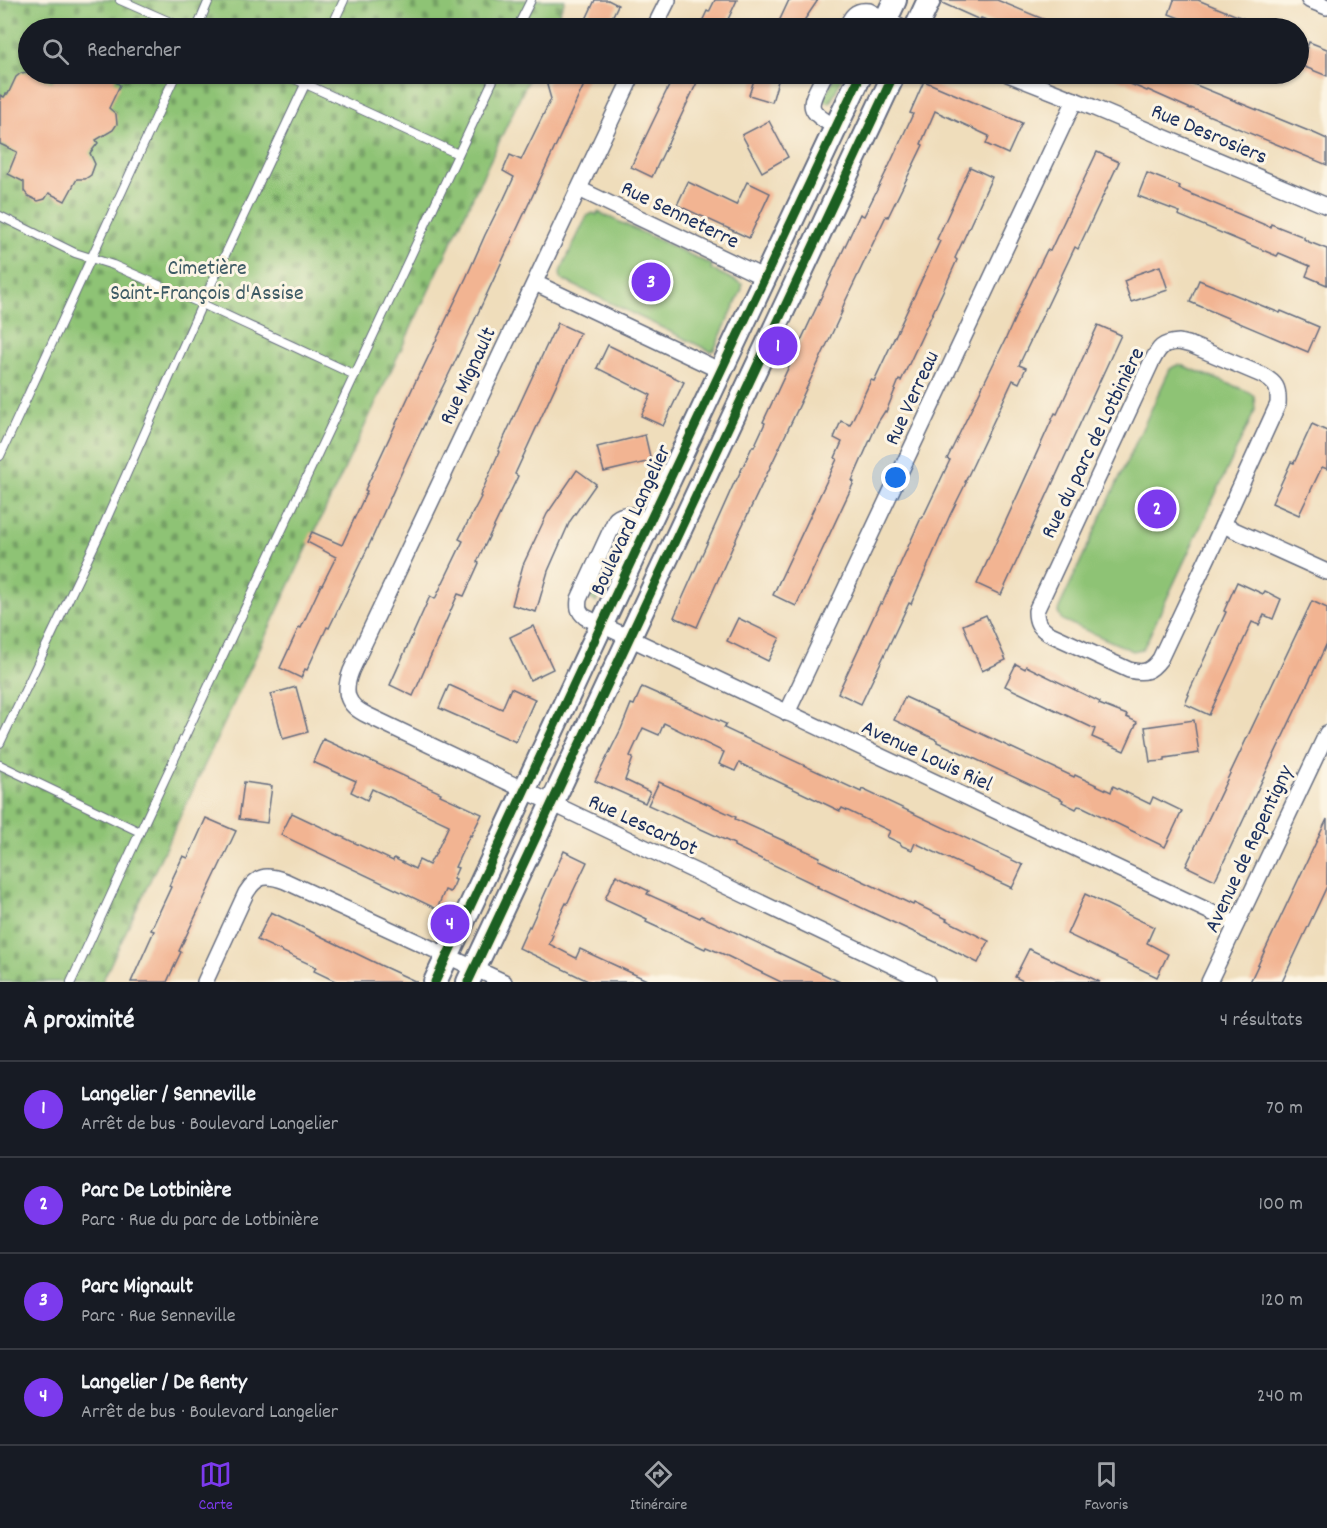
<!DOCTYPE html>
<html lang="fr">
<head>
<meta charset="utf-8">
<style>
	body { margin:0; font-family:Dekko,sans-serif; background:#242831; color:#f1f3f6 }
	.you { position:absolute; left:896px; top:478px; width:21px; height:21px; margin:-15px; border:4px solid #fff; border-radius:50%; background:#1a73e8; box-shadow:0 0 0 9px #1a73e833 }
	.badge { display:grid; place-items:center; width:39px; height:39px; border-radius:50%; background:#7c3aed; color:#fff; font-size:20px; font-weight:700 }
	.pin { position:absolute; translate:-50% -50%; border:3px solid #fff; box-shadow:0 2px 6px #0006 }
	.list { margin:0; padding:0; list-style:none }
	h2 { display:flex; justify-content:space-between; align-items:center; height:78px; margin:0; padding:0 24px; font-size:26px }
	h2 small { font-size:20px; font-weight:400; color:#9ea1a6 }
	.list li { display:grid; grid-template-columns:39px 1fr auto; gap:18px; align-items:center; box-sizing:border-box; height:96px; padding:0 24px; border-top:2px solid #363941 }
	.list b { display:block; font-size:22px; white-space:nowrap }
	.list p { margin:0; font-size:20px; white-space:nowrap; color:#9ea1a6 }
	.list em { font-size:20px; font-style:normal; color:#9ea1a6 }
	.icon { flex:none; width:33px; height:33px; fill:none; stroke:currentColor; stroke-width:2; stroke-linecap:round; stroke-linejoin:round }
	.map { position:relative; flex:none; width:1327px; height:982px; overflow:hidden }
	.search { position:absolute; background:#171b24; box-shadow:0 2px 4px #0004; left:18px; right:18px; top:18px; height:66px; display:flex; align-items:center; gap:15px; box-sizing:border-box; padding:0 21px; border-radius:33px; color:#9ea1a6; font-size:22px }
	.sheet { height:462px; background:#171b24 }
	nav { display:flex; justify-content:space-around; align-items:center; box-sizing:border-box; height:84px; border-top:2px solid #363941; background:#171b24; font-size:16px; color:#9ea1a6 }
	nav a { display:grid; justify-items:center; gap:3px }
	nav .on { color:#7c3aed }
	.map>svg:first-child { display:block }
	.grass { fill:url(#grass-dots); stroke:#54796a; stroke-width:1.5 }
	.cemetery { fill:url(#cemetery-stones); stroke:#54796a; stroke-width:1.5 }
	.park { fill:#8ec375; stroke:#54796a; stroke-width:1.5 }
	.building { fill:#f2b492 }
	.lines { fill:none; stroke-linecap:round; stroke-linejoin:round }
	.service-casing { stroke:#656c7f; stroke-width:10 }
	.minor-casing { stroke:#656c7f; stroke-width:18 }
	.secondary-casing { stroke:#656c7f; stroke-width:26 }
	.service { stroke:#fff; stroke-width:8 }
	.minor { stroke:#fff; stroke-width:15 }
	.secondary { stroke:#fff; stroke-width:22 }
	.cycleway-casing { stroke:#fcf5e5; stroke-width:13 }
	.cycleway { stroke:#1b5e20; stroke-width:9 }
	.labels { text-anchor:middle; stroke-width:6; stroke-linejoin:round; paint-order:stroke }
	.street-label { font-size:22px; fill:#1b2f5e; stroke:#fcf5e5 }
	.park-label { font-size:22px; fill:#3e5b65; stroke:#fcf5e5 }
</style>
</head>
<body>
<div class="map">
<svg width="1327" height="982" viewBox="0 0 1327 982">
	<defs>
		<pattern id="grass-dots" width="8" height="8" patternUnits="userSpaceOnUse" patternTransform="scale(1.5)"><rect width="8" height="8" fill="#8ec375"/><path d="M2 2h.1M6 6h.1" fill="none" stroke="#739f63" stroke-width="1.8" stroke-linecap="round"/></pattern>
		<pattern id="cemetery-stones" width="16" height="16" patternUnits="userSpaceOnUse" patternTransform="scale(1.5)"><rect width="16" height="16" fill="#8ec375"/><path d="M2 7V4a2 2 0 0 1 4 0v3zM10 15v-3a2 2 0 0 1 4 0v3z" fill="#739f63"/></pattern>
	</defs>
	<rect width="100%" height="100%" fill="#fcf5e5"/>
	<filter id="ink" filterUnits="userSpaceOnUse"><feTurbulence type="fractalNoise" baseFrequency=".0167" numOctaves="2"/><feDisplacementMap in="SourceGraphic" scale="12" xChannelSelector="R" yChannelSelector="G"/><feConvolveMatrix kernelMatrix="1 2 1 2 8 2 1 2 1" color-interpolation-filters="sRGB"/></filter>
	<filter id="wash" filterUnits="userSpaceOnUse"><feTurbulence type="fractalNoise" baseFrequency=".008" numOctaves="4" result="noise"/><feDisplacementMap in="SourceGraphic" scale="24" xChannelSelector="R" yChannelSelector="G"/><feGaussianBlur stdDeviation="1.35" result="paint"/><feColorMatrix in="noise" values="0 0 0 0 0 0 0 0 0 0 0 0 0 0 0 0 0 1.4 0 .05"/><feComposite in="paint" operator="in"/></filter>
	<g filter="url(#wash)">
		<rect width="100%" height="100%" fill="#efddbb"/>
		<g class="grass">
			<path d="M836,74h8l-14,29 -7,-3z"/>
			<path d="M620,531l7,4 -31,67 -7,-4z"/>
		</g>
		<path class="cemetery" d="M0,0h565l-13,28h-524v46h503l-429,908h-102z"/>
		<g class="park">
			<path d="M598,212l114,53 -1,4 31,15v5l-28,61 -4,1 -149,-72 -1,-7 27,-56 6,-3 4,2z"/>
			<path d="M1181,365l66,26 7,5 1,14 -110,235 -3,4 -9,2 -71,-31 -4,-8 1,-4 111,-239 5,-3z"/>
		</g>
		<g id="blocks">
			<g class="building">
				<path d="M595,0h13l10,5 -11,23h-25z"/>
				<path d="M715,0h22l-13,28h-25l8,-17 2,1z"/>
				<path d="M789,0h29l-19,28h-23z"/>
				<path d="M942,0h55l68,28h-59l-25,-10 -1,2 -38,-17z"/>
				<path d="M1174,0h24l69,28h-62l-36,-14z"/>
				<path d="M1309,42l18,7v27l-27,-11z"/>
				<path d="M28,72l24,10 4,-8h61l-3,7 6,4 -11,23 7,6 1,10 -4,6 -17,10 2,3 -8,10 5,11 -4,11 -6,4h-8l-12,22 -16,-8 -4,6 -7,2 -10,-5 -4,-5v-9l-16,-8 9,-22 -17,-8v-49l4,2 2,-3h2l8,-17 5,-4z"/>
				<path d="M552,74h37l-124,267 -57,117 -38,85 -41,85 -2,-1 -20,43 -2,-1 -4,9 -21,-10 19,-41 2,1 20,-43h1l14,-28 -29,-15 5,-10 30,13 25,-54 -2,-1 55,-118h1l45,-94 19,-43 16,-32h1l12,-26 -11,-6 7,-16 11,5 30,-61 -4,-14z"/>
				<path d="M675,74h26l-49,103 -21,-10 28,-58 -1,-1z"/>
				<path d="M756,74h24l-8,28 -23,-7z"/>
				<path d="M1107,74h62l147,60 11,5v26l-107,-44v-1l-29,-12v1l-43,-19 -1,1z"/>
				<path d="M924,81l98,42 -14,31 -22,-10 3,-8 -54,-25 -14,33 2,1 -35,72 -2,-1 -42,88 -3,8h1l-42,90h1l-64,135 -40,90 -23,-10 61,-136h1l16,-34h2l11,-24 -2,-1 97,-208 4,2 25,-50 24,-52 -3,-1z"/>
				<path d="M769,121l19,36 -26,15 -20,-37z"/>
				<path d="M1097,152l22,10 -41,87 -3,-2 -56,118 7,3 -7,15 -6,-3 -48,102 1,1 -16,32 -39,89 -2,-1 -48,101 -23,-11 42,-90 2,1 40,-88 1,1 27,-57 -3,-1 59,-121 20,-45 21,-43 3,1z"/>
				<path d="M970,167l22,10 -37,81 2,2 -14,31 -42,90 -2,-1 -13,32 -1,-1 -7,11 -26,59 2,1 -58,124 -23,-11 64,-136 -2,-1 7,-16 -8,-4 7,-17 9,4 21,-45 3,1 66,-140 -3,-2z"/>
				<path d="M1147,173l33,13 -1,3 91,38 1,-3 33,13v2l5,3 18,7v36l-21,-9 4,-10 -31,-13 -2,3 -99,-41 2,-3 -42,-16z"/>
				<path d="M688,182l48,23 11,-23 23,11 -21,45 -72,-33z"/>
				<path d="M1160,266l8,24 -37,12 -7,-21 10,-4v-2z"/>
				<path d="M1199,280l81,33 1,-2 38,16 -11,25 -118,-50z"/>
				<path d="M558,323l22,10 -65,141 3,2 -41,86 2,1 -15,33 -6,-2 -45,102 -23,-11 40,-89 5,3 28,-58 -4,-2 22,-42 -1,-1 19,-44 -1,-1 54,-117h1z"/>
				<path d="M1098,325l23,10 -120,260 -24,-11 78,-171 2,1z"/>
				<path d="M608,345l76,37 -21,44 -22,-10 10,-21 -54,-27z"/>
				<path d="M1312,424l15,7v38l-5,-2 -23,48 -27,-12 19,-41 3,1z"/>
				<path d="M645,435l6,26 -47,11 -7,-25z"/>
				<path d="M577,470l19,14 -26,37 -22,50 -12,41 -24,-7 11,-40 24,-51z"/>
				<path d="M1237,582l26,12 2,-3 16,8 -8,20 -9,-4 -5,10 -7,-3 -43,93 -24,-11 4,-9 -1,-1 38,-82 -2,-1z"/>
				<path d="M1312,601l15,7v35l-112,237 -29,-14z"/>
				<path d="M986,615l20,45 -24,11 -19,-46z"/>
				<path d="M738,618l42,20 -12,23 -41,-20z"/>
				<path d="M533,626l20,43 -23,11 -20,-43z"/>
				<path d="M1016,664l9,5 1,-3 74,36 -1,2 28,11 -1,2 11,5 -13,29 -32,-14 3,-8 -90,-43z"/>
				<path d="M449,685l53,24 9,-21 24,11 -19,43 -77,-34z"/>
				<path d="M296,687l12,45 -25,7 -12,-45z"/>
				<path d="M642,687l84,37 -2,4 137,64 1,-3 161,76 -11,23 -97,-45 -3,7 -10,-4 -2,-3 -13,-6 3,-6 -48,-23 -2,3 -101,-48 -4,8 -16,-7 5,-12 -60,-29 -5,12 -16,-7 -13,28 3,2 -8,22 25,12 -5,11 -50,-22 26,-52 10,-25 3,1z"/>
				<path d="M905,697l33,15 -1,1 137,64 1,-2 36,17 2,-6 37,18 3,-7 29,14 -17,36 -82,-40 -5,-1 -2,3 -14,-7 1,-2 -92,-43 -34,-15v-2l-43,-20z"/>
				<path d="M1194,720l5,33 -34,5v3l-15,1 -5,-35z"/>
				<path d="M323,739l118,54 -1,2 42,19 -11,22 -1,-1 -15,32 3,1 -5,11 3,1 -3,7 -3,5 -5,-2 -8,19 -156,-74 11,-22 101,48 1,-3 21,11 4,-9 10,5 4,-8h1l15,-32 -77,-36 -5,11 -16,-8 5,-11 -43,-19z"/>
				<path d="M244,782l28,4 -5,37 -28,-4z"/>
				<path d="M659,782l77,35 -1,2 85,38 -1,3 94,45 1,-2 33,16 -1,1 43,21 -11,22 -32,-16 -129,-60 1,-1 -84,-40v-2l-86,-39z"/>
				<path d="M206,818l30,13 -57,120 2,1 -10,21 -4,9h-36l23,-51 -3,-1 20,-43 -2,-1 14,-30 5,2z"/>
				<path d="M1327,819v67l-22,47 -23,49h-32z"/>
				<path d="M564,851l23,11 -20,42 -1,-1 -15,31 2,1 -4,9 27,14 4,-9 71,33h-61l-71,-34 10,-22 1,1z"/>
				<path d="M616,875l33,16 -2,3 53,24 1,-2 139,66h-59l-58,-28 -17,-7 -1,2 -59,-27 1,-3 -42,-20z"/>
				<path d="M1085,894l69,33 -7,16 21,11 -11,23 -90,-43z"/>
				<path d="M271,912l109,53 37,17h-80l-23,-11 2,-4 -59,-27z"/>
				<path d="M1029,949l71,33h-75l-10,-5z"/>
			</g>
		</g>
	</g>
	<g filter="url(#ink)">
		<use href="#blocks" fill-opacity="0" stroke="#656c7f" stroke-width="1.5"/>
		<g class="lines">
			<defs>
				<g id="service">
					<path d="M120,0l64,28"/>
					<path d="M197,28l12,-28"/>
					<path d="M331,28l13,-28"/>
					<path d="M517,28l14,-28"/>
					<path d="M284,74l174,80"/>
					<path d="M0,216l75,37 38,12 89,39 153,71"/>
					<path d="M0,456l176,-382"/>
					<path d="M0,743l102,-214 100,-225 108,-230"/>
					<path d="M0,765l140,67 -69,150"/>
					<path d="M140,832l356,-758"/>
				</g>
				<g id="minor">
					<path d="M1309,0l18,7"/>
					<path d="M654,28l14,-28"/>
					<path d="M846,28c5,-11 9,-19 23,-17l33,17"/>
					<path d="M633,74l-282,597c-8,21 -5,34 16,44l560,267"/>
					<path d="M825,74c-15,30 -23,35 11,53"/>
					<path d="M1008,74l84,33 235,99"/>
					<path d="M579,189l186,89"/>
					<path d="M535,283l186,88"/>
					<path d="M1179,342l12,3 71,30c14,8 17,12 16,29l-63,138 -55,117c-9,12 -15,15 -31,11l-81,-37c-9,-6 -12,-11 -12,-22l115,-248c8,-15 10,-20 28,-21z"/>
					<path d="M649,523c-12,-6 -22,-13 -33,-4l-37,80c-1,8 -1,12 6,18l651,307"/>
					<path d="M1223,525l104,47"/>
					<path d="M787,713l288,-613"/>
					<path d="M205,982l41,-89c11,-18 20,-19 39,-12l219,101"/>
					<path d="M1209,982l118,-249"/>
				</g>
				<g id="secondary">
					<path d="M882,28l13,-28"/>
					<path d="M916,28l13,-28"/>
					<path d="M435,982l214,-459 212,-449"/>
					<path d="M468,982l426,-908"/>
				</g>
			</defs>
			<use href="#service" class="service-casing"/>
			<use href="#minor" class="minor-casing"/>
			<use href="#secondary" class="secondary-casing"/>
			<use href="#service" class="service"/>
			<use href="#minor" class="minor"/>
			<use href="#secondary" class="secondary"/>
			<defs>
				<g id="cycleway">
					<path d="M435,982l214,-459 212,-449"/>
					<path d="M468,982l426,-908"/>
				</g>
			</defs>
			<use href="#cycleway" class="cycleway-casing"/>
			<use href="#cycleway" class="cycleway"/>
		</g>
	</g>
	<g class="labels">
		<g class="street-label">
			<text transform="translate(1210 132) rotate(23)" y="8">Rue Desrosiers</text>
			<text transform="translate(681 213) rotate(26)" y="8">Rue Senneterre</text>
			<text transform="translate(466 375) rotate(-65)" y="8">Rue Mignault</text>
			<text transform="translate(910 397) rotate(-65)" y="8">Rue Verreau</text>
			<text transform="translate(1091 442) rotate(-64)" y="8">Rue du parc de Lotbinière</text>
			<text transform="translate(629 519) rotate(-65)" y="8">Boulevard Langelier</text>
			<text transform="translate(928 754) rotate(25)" y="8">Avenue Louis Riel</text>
			<text transform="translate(644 823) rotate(25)" y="8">Rue Lescarbot</text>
			<text transform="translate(1247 848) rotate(-65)" y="8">Avenue de Repentigny</text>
		</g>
		<g class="park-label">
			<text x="207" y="274">Cimetière<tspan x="207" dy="25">Saint-François d'Assise</tspan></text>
		</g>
	</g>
</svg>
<div class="you"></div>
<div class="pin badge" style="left:778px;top:346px">1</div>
<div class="pin badge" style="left:1157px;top:509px">2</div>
<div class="pin badge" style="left:651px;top:282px">3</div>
<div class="pin badge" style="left:450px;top:924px">4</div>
<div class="search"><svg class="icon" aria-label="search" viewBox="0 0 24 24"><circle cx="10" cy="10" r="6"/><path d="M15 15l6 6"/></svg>Rechercher</div>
</div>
<section class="sheet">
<h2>À proximité<small>4 résultats</small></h2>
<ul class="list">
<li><span class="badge">1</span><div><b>Langelier / Senneville</b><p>Arrêt de bus · Boulevard Langelier</p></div><em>70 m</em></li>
<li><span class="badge">2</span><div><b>Parc De Lotbinière</b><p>Parc · Rue du parc de Lotbinière</p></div><em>100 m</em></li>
<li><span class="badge">3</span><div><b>Parc Mignault</b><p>Parc · Rue Senneville</p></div><em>120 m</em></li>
<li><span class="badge">4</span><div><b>Langelier / De Renty</b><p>Arrêt de bus · Boulevard Langelier</p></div><em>240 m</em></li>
</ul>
</section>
<nav>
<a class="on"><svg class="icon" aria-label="map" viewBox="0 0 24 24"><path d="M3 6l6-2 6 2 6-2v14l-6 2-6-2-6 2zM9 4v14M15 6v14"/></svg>Carte</a>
<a><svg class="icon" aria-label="directions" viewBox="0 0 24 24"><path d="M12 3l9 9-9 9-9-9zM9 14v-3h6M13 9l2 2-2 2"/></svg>Itinéraire</a>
<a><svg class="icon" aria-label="saved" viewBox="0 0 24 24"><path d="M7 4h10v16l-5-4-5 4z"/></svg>Favoris</a>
</nav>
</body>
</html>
